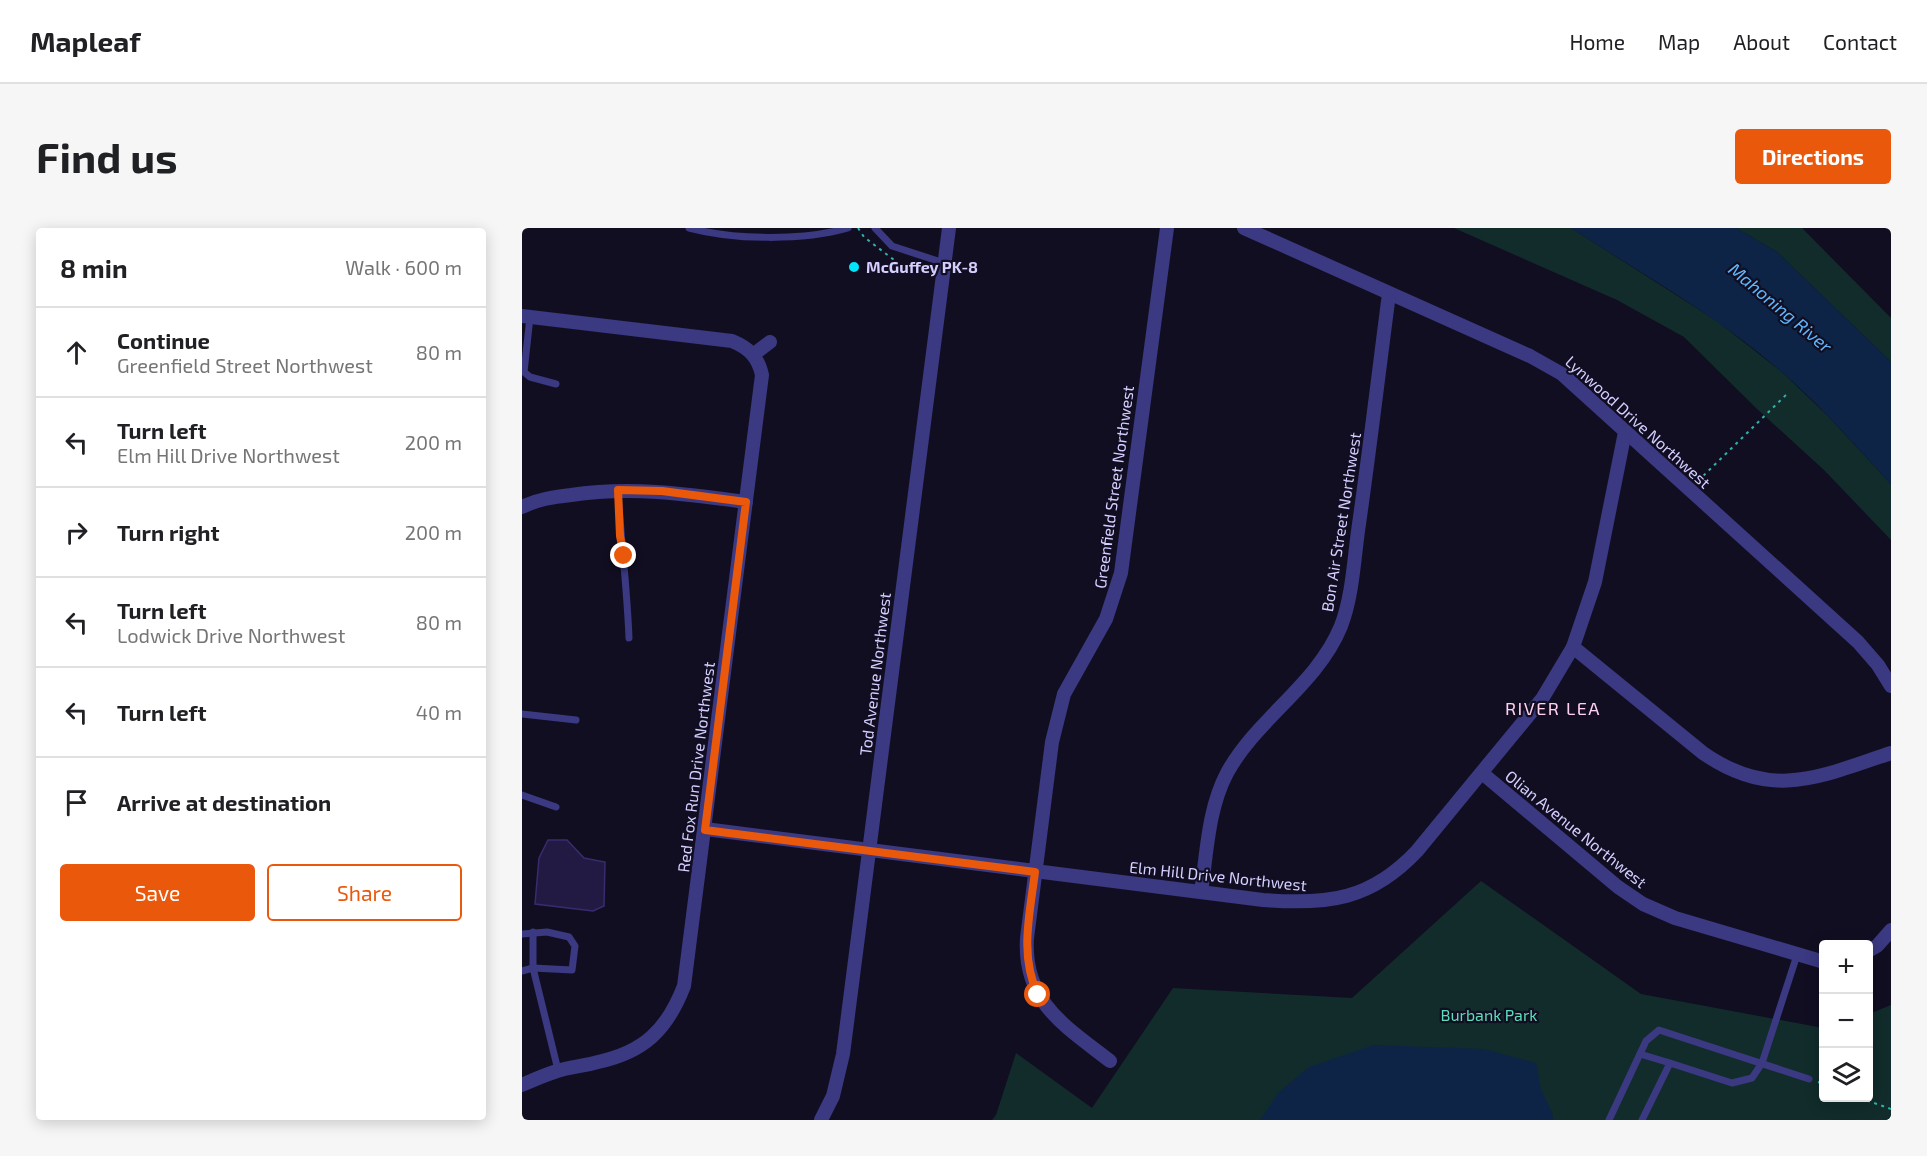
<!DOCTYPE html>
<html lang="en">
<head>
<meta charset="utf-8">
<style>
	body { margin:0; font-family:"Exo 2",sans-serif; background:#f6f6f6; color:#202124 }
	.controls { position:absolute; right:18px; bottom:18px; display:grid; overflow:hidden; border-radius:6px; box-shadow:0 3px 15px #0003 }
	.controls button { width:54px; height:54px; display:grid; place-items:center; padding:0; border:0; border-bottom:2px solid #e0e0e0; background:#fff; color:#202124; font:30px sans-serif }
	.stop { position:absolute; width:18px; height:18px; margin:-14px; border:4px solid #ea580c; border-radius:50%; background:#fff }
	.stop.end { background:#ea580c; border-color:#fff; box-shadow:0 2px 6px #0008 }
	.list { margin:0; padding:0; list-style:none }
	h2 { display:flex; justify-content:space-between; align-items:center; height:78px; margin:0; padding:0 24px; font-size:26px }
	h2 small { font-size:20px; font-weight:400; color:#757577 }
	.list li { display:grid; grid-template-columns:39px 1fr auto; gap:18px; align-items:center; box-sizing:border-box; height:90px; padding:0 24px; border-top:2px solid #e0e0e0 }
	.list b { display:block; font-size:22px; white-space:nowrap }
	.list p { margin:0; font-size:20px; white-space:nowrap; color:#757577 }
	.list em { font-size:20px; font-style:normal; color:#757577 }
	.actions { display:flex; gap:12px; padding:18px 24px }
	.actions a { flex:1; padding:14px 0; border:2px solid #ea580c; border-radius:6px; text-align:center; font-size:21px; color:#ea580c }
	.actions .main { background:#ea580c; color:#fff }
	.icon { flex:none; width:33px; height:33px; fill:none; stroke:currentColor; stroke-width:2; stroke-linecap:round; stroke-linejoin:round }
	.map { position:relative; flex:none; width:1369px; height:892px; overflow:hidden; border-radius:6px }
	header { display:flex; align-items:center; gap:36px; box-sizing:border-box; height:84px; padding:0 30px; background:#fff; border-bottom:2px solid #e0e0e0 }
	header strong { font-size:28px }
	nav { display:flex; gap:33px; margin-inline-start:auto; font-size:21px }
	.intro { display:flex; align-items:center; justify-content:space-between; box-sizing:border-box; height:144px; padding:0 36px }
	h1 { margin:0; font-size:42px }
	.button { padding:15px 27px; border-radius:6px; background:#ea580c; color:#fff; font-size:21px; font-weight:700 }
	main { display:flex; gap:36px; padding:0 36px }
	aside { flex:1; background:#fff; border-radius:6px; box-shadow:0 3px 15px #0003 }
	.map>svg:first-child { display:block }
	.green { fill:#112c2b }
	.water { fill:#0d2447 }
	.building { fill:#221a43; stroke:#382c6f; stroke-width:1.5 }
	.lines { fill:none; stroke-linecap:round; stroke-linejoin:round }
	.path { stroke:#2fb3a9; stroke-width:2; stroke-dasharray:3 4.5; stroke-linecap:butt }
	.service { stroke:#3a3981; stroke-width:7 }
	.minor { stroke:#3a3981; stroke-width:14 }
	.route { stroke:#ea580c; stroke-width:8 }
	.poi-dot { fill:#02e4f8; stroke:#110e22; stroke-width:2 }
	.labels { text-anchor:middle; stroke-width:4.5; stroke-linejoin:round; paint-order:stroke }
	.poi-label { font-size:16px; font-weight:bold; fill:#d4cfff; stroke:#110e22; text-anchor:start }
	.street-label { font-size:16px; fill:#d4cfff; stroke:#110e22 }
	.park-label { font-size:16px; fill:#5cdebb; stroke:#110e22 }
	.water-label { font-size:18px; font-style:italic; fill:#5eb7fe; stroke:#110e22 }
	.neighbourhood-label { font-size:18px; letter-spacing:1.5px; fill:#ffd1ef; stroke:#110e22 }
</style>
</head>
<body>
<header>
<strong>Mapleaf</strong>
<nav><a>Home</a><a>Map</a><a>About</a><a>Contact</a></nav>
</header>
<div class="intro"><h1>Find us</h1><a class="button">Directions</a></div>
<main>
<aside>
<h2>8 min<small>Walk · 600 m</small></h2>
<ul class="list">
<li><svg class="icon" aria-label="ahead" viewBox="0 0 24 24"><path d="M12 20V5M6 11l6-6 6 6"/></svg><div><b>Continue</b><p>Greenfield Street Northwest</p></div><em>80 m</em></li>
<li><svg class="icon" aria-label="left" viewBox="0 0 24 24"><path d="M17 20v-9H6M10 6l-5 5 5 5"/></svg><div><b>Turn left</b><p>Elm Hill Drive Northwest</p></div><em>200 m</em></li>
<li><svg class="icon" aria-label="right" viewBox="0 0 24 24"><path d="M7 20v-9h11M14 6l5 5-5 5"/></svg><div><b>Turn right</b></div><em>200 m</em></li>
<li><svg class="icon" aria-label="left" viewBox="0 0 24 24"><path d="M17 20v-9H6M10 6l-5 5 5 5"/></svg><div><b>Turn left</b><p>Lodwick Drive Northwest</p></div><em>80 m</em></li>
<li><svg class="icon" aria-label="left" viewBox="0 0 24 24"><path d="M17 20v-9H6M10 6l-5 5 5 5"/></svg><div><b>Turn left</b></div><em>40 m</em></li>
<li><svg class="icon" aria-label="arrive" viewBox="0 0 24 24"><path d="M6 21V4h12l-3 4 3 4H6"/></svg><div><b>Arrive at destination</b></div></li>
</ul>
<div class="actions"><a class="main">Save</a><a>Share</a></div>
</aside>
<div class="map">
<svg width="1369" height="892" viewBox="0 0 1369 892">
	<rect width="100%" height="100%" fill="#110e22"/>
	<g class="green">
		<path d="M932,0h117l146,93 65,51 46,44 63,68v56l-67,-70 -68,-62 -72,-71 -67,-37z"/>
		<path d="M1214,0h66l89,90v44l-114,-110z"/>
		<path d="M959,653l160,113 182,34 1,70h44l1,-84 22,-9v115h-899l4,-5 20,-62 76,55 81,-120 179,10z"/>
	</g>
	<g class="water">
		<path d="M1049,0h165l41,24 114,110v122c-35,-38 -69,-77 -108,-111 -65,-57 -141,-99 -212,-145z"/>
		<path d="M852,817l110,4 52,14 5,27 11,22 1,8h-293l19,-28 30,-25z"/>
	</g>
	<path class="building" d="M26,612h19l17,18 21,4 -1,44 -11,5 -58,-7 4,-46z"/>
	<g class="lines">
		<g class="path">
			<path d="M336,0l6,9 34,26 26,7"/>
			<path d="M1176,253l91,-89"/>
			<path d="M1296,854l6,2"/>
			<path d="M1338,870l31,11"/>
		</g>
		<g class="service">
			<path d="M167,0c45,12 114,13 159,0"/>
			<path d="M353,0l17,18 52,17"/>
			<path d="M8,89l-6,55 6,5 26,7"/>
			<path d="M96,262c3,50 9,98 11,148"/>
			<path d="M0,486l54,6"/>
			<path d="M0,567l34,12"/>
			<path d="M11,704v36l25,102"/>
			<path d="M0,706l25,-2 22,5 6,9 -3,24 -39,-2 -11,3"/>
			<path d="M1118,826l30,9"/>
			<path d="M1087,892l37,-79 13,-11 150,49"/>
			<path d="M1120,892l28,-57 62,20 20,-5 10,-15 35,-108"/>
		</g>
		<g class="minor">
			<path d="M722,0l286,128 32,18 296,268 20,23 13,21"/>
			<path d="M0,88l210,25c17,7 26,16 30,34l-78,611c-17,44 -40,66 -86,76 -14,4 -28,5 -41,9 -12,4 -24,9 -35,14"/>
			<path d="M232,126l16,-12"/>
			<path d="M0,279c16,-8 32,-10 49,-12 60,-9 116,-1 175,7"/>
			<path d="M1051,419l130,106c69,48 116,24 188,0"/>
			<path d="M960,545l136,114 25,17 32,14 149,44"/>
			<path d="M183,601l558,71c65,5 108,0 154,-49l125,-152 31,-52 22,-65 30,-150"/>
			<path d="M679,664c6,-40 7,-83 26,-119 30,-55 90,-88 114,-147 12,-31 13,-69 18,-102 11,-77 20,-154 30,-230"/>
			<path d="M1346,723l9,-5 14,-16"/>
			<path d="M588,833c-45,-35 -87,-59 -83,-123l25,-196 12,-48 42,-75 15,-46 46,-345"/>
			<path d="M299,892l12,-24 10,-42 106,-826"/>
		</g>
	</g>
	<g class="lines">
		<path class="route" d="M102,328l-4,-20 -2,-46 44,1 84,11 -41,328 330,42c-5,41 -16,83 3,123"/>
	</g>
	<circle class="poi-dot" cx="332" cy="39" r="6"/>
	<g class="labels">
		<g class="poi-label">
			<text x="344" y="45">McGuffey PK-8</text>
		</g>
		<g class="street-label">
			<text transform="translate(1116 194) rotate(42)" y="6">Lynwood Drive Northwest</text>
			<text transform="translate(592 259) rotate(-82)" y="6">Greenfield Street Northwest</text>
			<text transform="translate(819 294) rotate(-81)" y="6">Bon Air Street Northwest</text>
			<text transform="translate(353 446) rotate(-83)" y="6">Tod Avenue Northwest</text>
			<text transform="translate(174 539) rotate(-83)" y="6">Red Fox Run Drive Northwest</text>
			<text transform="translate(1054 601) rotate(39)" y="6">Olian Avenue Northwest</text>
			<text transform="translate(696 648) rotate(6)" y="6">Elm Hill Drive Northwest</text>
		</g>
		<g class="park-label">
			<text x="967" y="793">Burbank Park</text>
		</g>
		<g class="water-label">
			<text transform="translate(1258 80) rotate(40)" y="6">Mahoning River</text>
		</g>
		<g class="neighbourhood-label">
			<text x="1031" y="487">RIVER LEA</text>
		</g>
	</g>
</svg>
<div class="controls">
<button>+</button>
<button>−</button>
<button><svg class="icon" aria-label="layers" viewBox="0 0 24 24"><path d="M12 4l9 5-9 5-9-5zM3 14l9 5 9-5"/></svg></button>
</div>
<div class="stop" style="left:516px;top:767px"></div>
<div class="stop end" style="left:102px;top:328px"></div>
</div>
</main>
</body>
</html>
